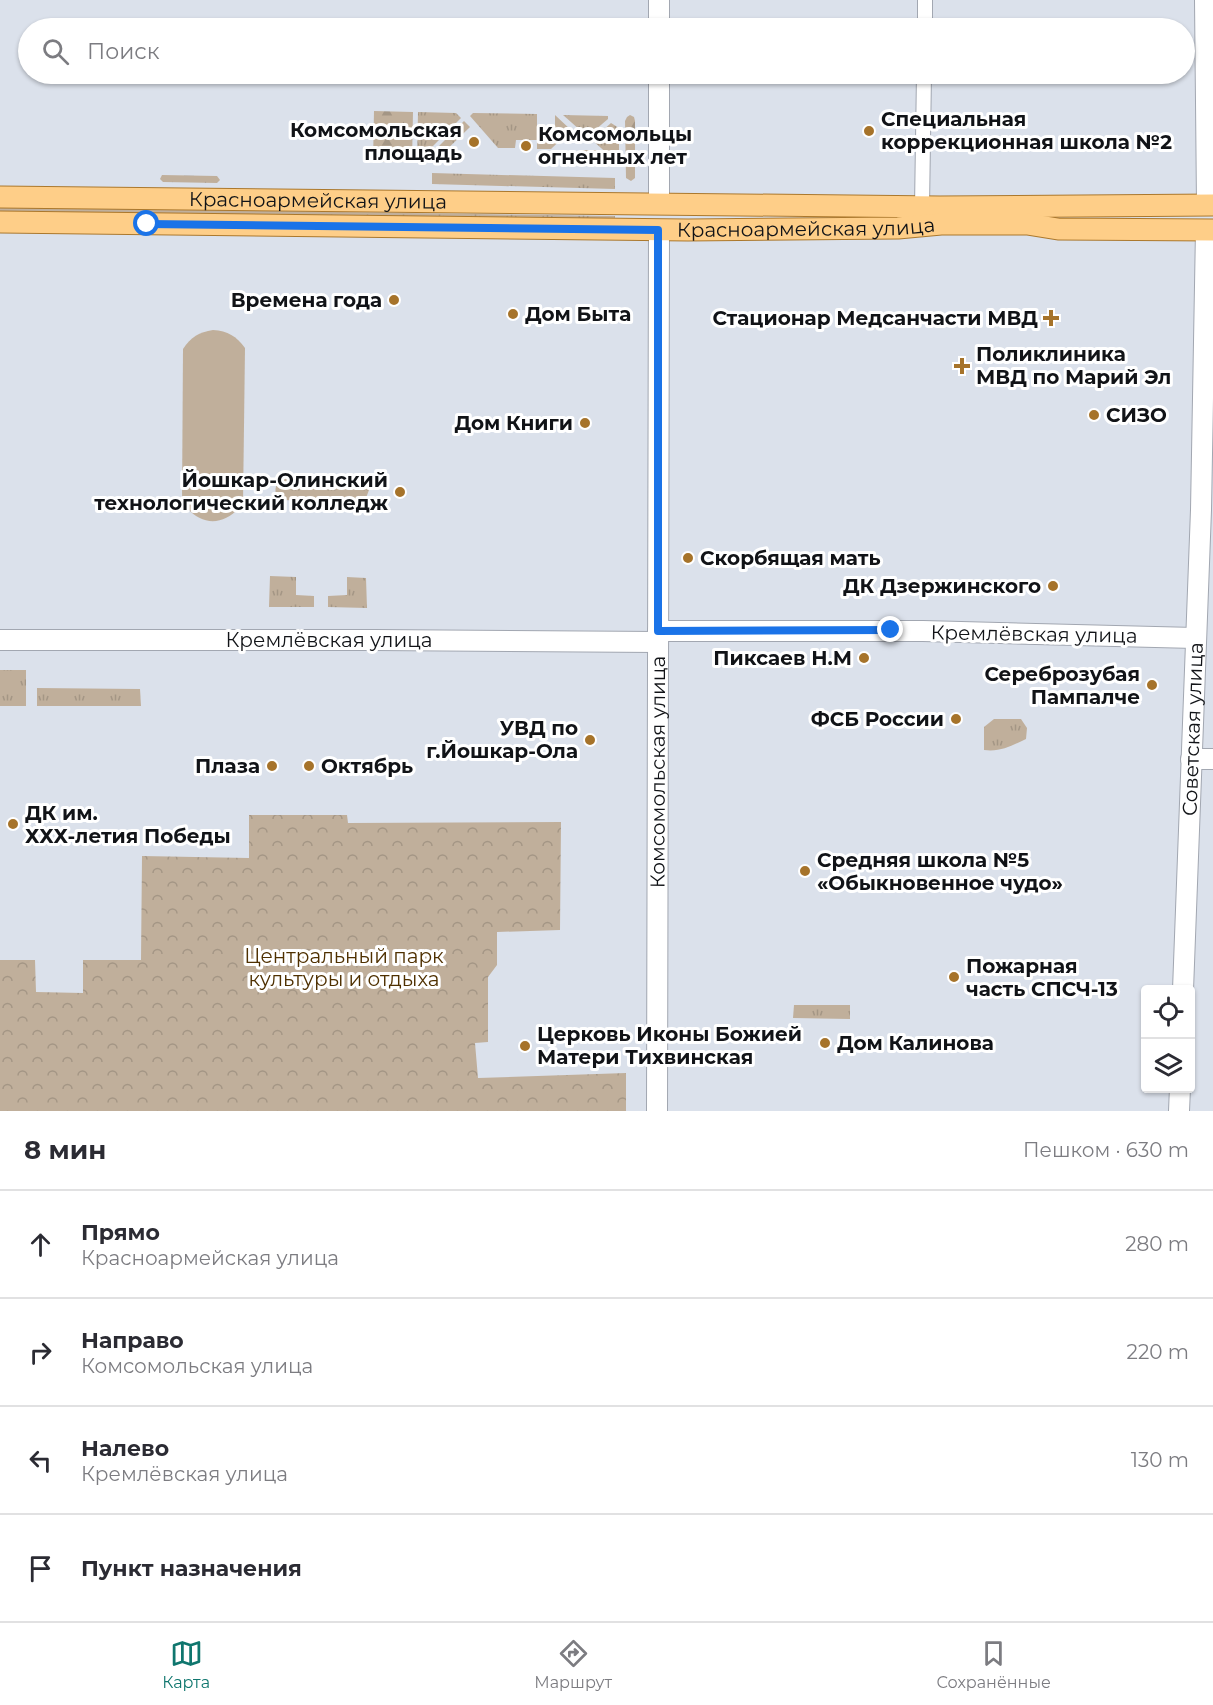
<!DOCTYPE html>
<html lang="ru">
<head>
<meta charset="utf-8">
<style>
	body { margin:0; font-family:Montserrat,sans-serif; background:#f7f7f7; color:#2b2b33 }
	.controls { position:absolute; right:18px; bottom:18px; display:grid; overflow:hidden; border-radius:6px; box-shadow:0 2px 4px #0004 }
	.controls button { width:54px; height:54px; display:grid; place-items:center; padding:0; border:0; border-bottom:2px solid #e1e1e2; background:#fff; color:#2b2b33; font:30px sans-serif }
	.stop { position:absolute; width:18px; height:18px; margin:-14px; border:4px solid #1a73e8; border-radius:50%; background:#fff }
	.stop.end { background:#1a73e8; border-color:#fff; box-shadow:0 2px 6px #0008 }
	.list { margin:0; padding:0; list-style:none }
	h2 { display:flex; justify-content:space-between; align-items:center; height:78px; margin:0; padding:0 24px; font-size:26px }
	h2 small { font-size:20px; font-weight:400; color:#7c7c81 }
	.list li { display:grid; grid-template-columns:39px 1fr auto; gap:18px; align-items:center; box-sizing:border-box; height:108px; padding:0 24px; border-top:2px solid #e1e1e2 }
	.list b { display:block; font-size:22px; white-space:nowrap }
	.list p { margin:0; font-size:20px; white-space:nowrap; color:#7c7c81 }
	.list em { font-size:20px; font-style:normal; color:#7c7c81 }
	.icon { flex:none; width:33px; height:33px; fill:none; stroke:currentColor; stroke-width:2; stroke-linecap:round; stroke-linejoin:round }
	.map { position:relative; flex:none; width:1213px; height:1111px; overflow:hidden }
	.search { position:absolute; background:#fff; box-shadow:0 2px 4px #0004; left:18px; right:18px; top:18px; height:66px; display:flex; align-items:center; gap:15px; box-sizing:border-box; padding:0 21px; border-radius:33px; color:#7c7c81; font-size:22px }
	.sheet { height:510px; background:#fff }
	nav { display:flex; justify-content:space-around; align-items:center; box-sizing:border-box; height:84px; border-top:2px solid #e1e1e2; background:#fff; font-size:16px; color:#7c7c81 }
	nav a { display:grid; justify-items:center; gap:3px }
	nav .on { color:#0f766e }
	.map>svg:first-child { display:block }
	.grass { fill:url(#grass-tufts) }
	.forest { fill:url(#forest-firs) }
	.park { fill:url(#park-crowns) }
	.pitch { fill:#c0af9b }
	.lines { fill:none; stroke-linecap:round; stroke-linejoin:round }
	.street-casing { stroke:#a2a7b1; stroke-width:16 }
	.secondary-casing { stroke:#a2a7b1; stroke-width:22 }
	.primary-casing { stroke:#ab782d; stroke-width:23 }
	.street { stroke:#fff; stroke-width:14 }
	.secondary { stroke:#fff; stroke-width:20 }
	.primary { stroke:#fece88; stroke-width:21 }
	.route { stroke:#1a73e8; stroke-width:8 }
	.poi-dot { fill:#a6732a; stroke:#fff; stroke-width:2 }
	.labels { text-anchor:middle; stroke-width:6; stroke-linejoin:round; paint-order:stroke }
	.poi-label { font-size:20px; font-weight:bold; fill:#111317; stroke:#fff; text-anchor:start }
	.street-label { font-size:20px; fill:#111317; stroke:#fff }
	.park-label { font-size:20px; fill:#4f3000; stroke:#fff }
</style>
</head>
<body>
<div class="map">
<svg width="1213" height="1111" viewBox="0 0 1213 1111">
	<defs>
		<pattern id="grass-tufts" width="24" height="20" patternUnits="userSpaceOnUse" patternTransform="scale(1.5)"><rect width="24" height="20" fill="#c0af9b"/><path d="M3 7l-1-3M5 7V3M7 7l1-3M15 17l-1-3M17 17v-4M19 17l1-3" fill="none" stroke="#a49685"/></pattern>
		<pattern id="forest-firs" width="22" height="20" patternUnits="userSpaceOnUse" patternTransform="scale(1.5)"><rect width="22" height="20" fill="#c0af9b"/><path d="M5 1l3.5 6h-7zM16 11l3.5 6h-7z" fill="#a49685"/></pattern>
		<pattern id="park-crowns" width="20" height="18" patternUnits="userSpaceOnUse" patternTransform="scale(1.5)"><rect width="20" height="18" fill="#c0af9b"/><path d="M2 6a3 3 0 1 1 6 0M12 15a3 3 0 1 1 6 0" fill="none" stroke="#a49685"/></pattern>
	</defs>
	<rect width="100%" height="100%" fill="#dbe1eb"/>
	<g class="grass">
		<path d="M418,112l38,1 5,5 -44,44z"/>
		<path d="M473,113l64,1v17h18v-16l16,15 -20,19h-14v-9h-21l-1,8h-17l-28,-32z"/>
		<path d="M563,115l45,1v3l-13,11h-15z"/>
		<path d="M464,121l6,6 -37,36 -10,-1z"/>
		<path d="M611,123l8,5v36l-27,-24z"/>
		<path d="M582,150h14l18,16 -32,-1 -8,-8z"/>
		<path d="M432,173l183,5v11l-183,-5z"/>
		<path d="M0,207l615,9v4l-615,-9z"/>
		<path d="M283,478h74l8,3 4,9 -3,8 -8,4 -78,-2c-7,-7 -6,-16 3,-22z"/>
		<path d="M270,576l26,1v18l18,1v11h-45z"/>
		<path d="M347,577l19,1 1,30 -39,-1v-11l19,-1z"/>
		<rect x="0" y="670" width="26" height="36"/>
		<path d="M37,688l103,1 1,17h-104z"/>
		<path d="M994,719h27l6,9 -1,11c-15,7 -25,13 -42,11v-23z"/>
		<path d="M794,1005h56v14l-57,-1z"/>
	</g>
	<g class="forest">
		<path d="M374,111l39,1 -1,50h-39z"/>
		<path d="M630,115l4,2 1,4v57l-4,3 -5,-3 -1,-57 2,-4z"/>
		<path d="M162,175l55,1 3,4 -3,3 -54,-1 -3,-3z"/>
	</g>
	<path class="park" d="M249,815h98l1,8 213,-1 -1,108 -63,2v33l-9,12v65l-13,1 3,35 148,-5v38h-626v-151h35l1,32 47,1v-33h58l1,-104 107,2z"/>
	<path class="pitch" d="M213,330c15,1 23,6 32,18l-2,155c-18,25 -45,24 -61,-2l1,-152c8,-12 16,-17 30,-19z"/>
	<g class="lines">
		<defs>
			<g id="street">
				<path d="M925,28v-28"/>
				<path d="M922,207l2,-133"/>
			</g>
			<g id="secondary">
				<path d="M1205,0l2,205"/>
				<path d="M659,28v-28"/>
				<path d="M659,204v-130"/>
				<path d="M658,631h265l272,7"/>
				<path d="M0,640h376l282,2"/>
				<path d="M1191,759h22"/>
				<path id="s1" d="M1183,990l18,-480 5,-280"/>
				<path id="s2" d="M657,1111l2,-881"/>
				<path d="M1179,1111l1,-23"/>
			</g>
			<g id="primary">
				<path id="s3" d="M0,197l940,10 273,-2"/>
				<path id="s4" d="M0,222l688,8 210,-2 43,-4h86l31,5 155,1"/>
			</g>
		</defs>
		<use href="#street" class="street-casing"/>
		<use href="#secondary" class="secondary-casing"/>
		<use href="#primary" class="primary-casing"/>
		<use href="#street" class="street"/>
		<use href="#secondary" class="secondary"/>
		<use href="#primary" class="primary"/>
	</g>
	<g class="lines">
		<path class="route" d="M147,224l511,6v401l233,-1"/>
	</g>
	<g class="poi-dot">
		<circle cx="869" cy="131" r="6"/>
		<circle cx="474" cy="142" r="6"/>
		<circle cx="526" cy="146" r="6"/>
		<circle cx="394" cy="300" r="6"/>
		<circle cx="513" cy="314" r="6"/>
		<path d="M1048 309h6v6h6v6h-6v6h-6v-6h-6v-6h6z"/>
		<path d="M959 357h6v6h6v6h-6v6h-6v-6h-6v-6h6z"/>
		<circle cx="1094" cy="415" r="6"/>
		<circle cx="585" cy="423" r="6"/>
		<circle cx="400" cy="492" r="6"/>
		<circle cx="688" cy="558" r="6"/>
		<circle cx="1053" cy="586" r="6"/>
		<circle cx="864" cy="658" r="6"/>
		<circle cx="1152" cy="685" r="6"/>
		<circle cx="956" cy="719" r="6"/>
		<circle cx="590" cy="740" r="6"/>
		<circle cx="272" cy="766" r="6"/>
		<circle cx="309" cy="766" r="6"/>
		<circle cx="13" cy="824" r="6"/>
		<circle cx="805" cy="871" r="6"/>
		<circle cx="954" cy="977" r="6"/>
		<circle cx="825" cy="1043" r="6"/>
		<circle cx="525" cy="1046" r="6"/>
	</g>
	<g class="labels">
		<g class="poi-label">
			<text x="881" y="126">Специальная<tspan x="881" dy="23">коррекционная школа №2</tspan></text>
			<text x="462" y="137" text-anchor="end">Комсомольская<tspan x="462" dy="23">площадь</tspan></text>
			<text x="538" y="141">Комсомольцы<tspan x="538" dy="23">огненных лет</tspan></text>
			<text x="382" y="307" text-anchor="end">Времена года</text>
			<text x="525" y="321">Дом Быта</text>
			<text x="1038" y="325" text-anchor="end">Стационар Медсанчасти МВД</text>
			<text x="976" y="361">Поликлиника<tspan x="976" dy="23">МВД по Марий Эл</tspan></text>
			<text x="1106" y="422">СИЗО</text>
			<text x="573" y="430" text-anchor="end">Дом Книги</text>
			<text x="388" y="487" text-anchor="end">Йошкар-Олинский<tspan x="388" dy="23">технологический колледж</tspan></text>
			<text x="700" y="565">Скорбящая мать</text>
			<text x="1041" y="593" text-anchor="end">ДК Дзержинского</text>
			<text x="852" y="665" text-anchor="end">Пиксаев Н.М</text>
			<text x="1140" y="681" text-anchor="end">Сереброзубая<tspan x="1140" dy="23">Пампалче</tspan></text>
			<text x="944" y="726" text-anchor="end">ФСБ России</text>
			<text x="578" y="735" text-anchor="end">УВД по<tspan x="578" dy="23">г.Йошкар-Ола</tspan></text>
			<text x="260" y="773" text-anchor="end">Плаза</text>
			<text x="321" y="773">Октябрь</text>
			<text x="25" y="820">ДК им.<tspan x="25" dy="23">ХХХ-летия Победы</tspan></text>
			<text x="817" y="867">Средняя школа №5<tspan x="817" dy="23">«Обыкновенное чудо»</tspan></text>
			<text x="966" y="973">Пожарная<tspan x="966" dy="23">часть СПСЧ-13</tspan></text>
			<text x="537" y="1041">Церковь Иконы Божией<tspan x="537" dy="23">Матери Тихвинская</tspan></text>
			<text x="837" y="1050">Дом Калинова</text>
		</g>
		<g class="street-label">
			<text dy="7" stroke="none"><textPath href="#s3" startOffset="318">Красноармейская улица</textPath></text>
			<text dy="7" stroke="none"><textPath href="#s4" startOffset="806">Красноармейская улица</textPath></text>
			<text transform="translate(1034 634) rotate(1)" y="7">Кремлёвская улица</text>
			<text x="329" y="647">Кремлёвская улица</text>
			<text dy="7" stroke="none"><textPath href="#s1" startOffset="261">Советская улица</textPath></text>
			<text dy="7" stroke="none"><textPath href="#s2" startOffset="339">Комсомольская улица</textPath></text>
		</g>
		<g class="park-label">
			<text x="344" y="963">Центральный парк<tspan x="344" dy="23">культуры и отдыха</tspan></text>
		</g>
	</g>
</svg>
<div class="controls">
<button><svg class="icon" aria-label="locate" viewBox="0 0 24 24"><circle cx="12" cy="12" r="6"/><path d="M12 2v4M12 18v4M2 12h4M18 12h4"/></svg></button>
<button><svg class="icon" aria-label="layers" viewBox="0 0 24 24"><path d="M12 4l9 5-9 5-9-5zM3 14l9 5 9-5"/></svg></button>
</div>
<div class="stop" style="left:147px;top:224px"></div>
<div class="stop end" style="left:891px;top:630px"></div>
<div class="search"><svg class="icon" aria-label="search" viewBox="0 0 24 24"><circle cx="10" cy="10" r="6"/><path d="M15 15l6 6"/></svg>Поиск</div>
</div>
<section class="sheet">
<h2>8 мин<small>Пешком · 630 m</small></h2>
<ul class="list">
<li><svg class="icon" aria-label="ahead" viewBox="0 0 24 24"><path d="M12 20V5M6 11l6-6 6 6"/></svg><div><b>Прямо</b><p>Красноармейская улица</p></div><em>280 m</em></li>
<li><svg class="icon" aria-label="right" viewBox="0 0 24 24"><path d="M7 20v-9h11M14 6l5 5-5 5"/></svg><div><b>Направо</b><p>Комсомольская улица</p></div><em>220 m</em></li>
<li><svg class="icon" aria-label="left" viewBox="0 0 24 24"><path d="M17 20v-9H6M10 6l-5 5 5 5"/></svg><div><b>Налево</b><p>Кремлёвская улица</p></div><em>130 m</em></li>
<li><svg class="icon" aria-label="arrive" viewBox="0 0 24 24"><path d="M6 21V4h12l-3 4 3 4H6"/></svg><div><b>Пункт назначения</b></div></li>
</ul>
</section>
<nav>
<a class="on"><svg class="icon" aria-label="map" viewBox="0 0 24 24"><path d="M3 6l6-2 6 2 6-2v14l-6 2-6-2-6 2zM9 4v14M15 6v14"/></svg>Карта</a>
<a><svg class="icon" aria-label="directions" viewBox="0 0 24 24"><path d="M12 3l9 9-9 9-9-9zM9 14v-3h6M13 9l2 2-2 2"/></svg>Маршрут</a>
<a><svg class="icon" aria-label="saved" viewBox="0 0 24 24"><path d="M7 4h10v16l-5-4-5 4z"/></svg>Сохранённые</a>
</nav>
</body>
</html>
